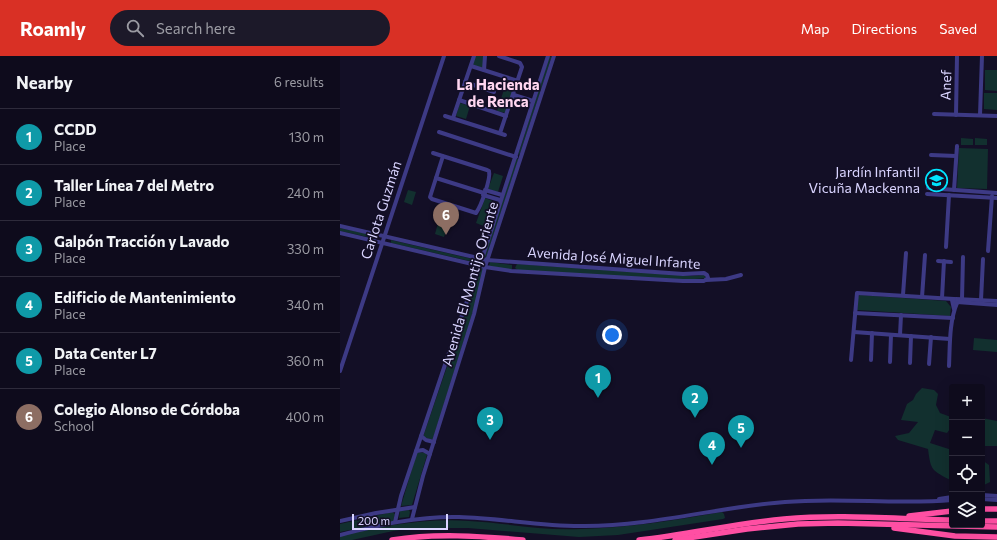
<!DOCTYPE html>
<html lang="en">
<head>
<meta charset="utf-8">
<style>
	body { margin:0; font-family:Commissioner,sans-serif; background:#1c1929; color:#f1f3f6 }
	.controls { position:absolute; right:12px; bottom:12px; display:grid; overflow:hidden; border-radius:4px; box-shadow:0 4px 16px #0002 }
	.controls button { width:36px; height:36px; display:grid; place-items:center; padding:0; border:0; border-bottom:1px solid #2e2b3b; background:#0e0b1c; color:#f1f3f6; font:20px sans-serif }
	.scale { position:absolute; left:12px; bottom:10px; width:96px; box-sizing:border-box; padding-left:4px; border:2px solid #d9d4ff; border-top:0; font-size:11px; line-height:14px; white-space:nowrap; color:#d9d4ff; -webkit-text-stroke:3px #130f26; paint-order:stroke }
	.you { position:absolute; left:272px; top:279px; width:14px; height:14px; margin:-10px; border:3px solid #fff; border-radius:50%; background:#1a73e8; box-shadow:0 0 0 6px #1a73e833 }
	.badge { display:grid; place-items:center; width:26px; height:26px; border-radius:50%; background:#d93025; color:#fff; font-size:13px; font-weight:700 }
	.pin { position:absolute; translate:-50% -33px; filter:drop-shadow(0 1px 2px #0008) }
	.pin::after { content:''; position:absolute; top:21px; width:14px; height:12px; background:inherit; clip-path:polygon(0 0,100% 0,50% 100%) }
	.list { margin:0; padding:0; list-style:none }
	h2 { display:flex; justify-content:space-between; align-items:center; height:52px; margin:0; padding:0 16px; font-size:17px }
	h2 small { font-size:13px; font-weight:400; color:#9b9ba3 }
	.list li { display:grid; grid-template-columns:26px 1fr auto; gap:12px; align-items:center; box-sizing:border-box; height:56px; padding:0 16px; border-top:1px solid #2e2b3b }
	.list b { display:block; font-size:15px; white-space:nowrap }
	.list p { margin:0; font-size:13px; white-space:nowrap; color:#9b9ba3 }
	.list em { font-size:13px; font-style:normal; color:#9b9ba3 }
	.icon { flex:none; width:22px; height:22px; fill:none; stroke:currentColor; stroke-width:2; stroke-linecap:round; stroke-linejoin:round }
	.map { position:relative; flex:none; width:657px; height:484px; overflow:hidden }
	header { display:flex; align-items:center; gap:24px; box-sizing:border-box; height:56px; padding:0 20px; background:#d93025; color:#fff }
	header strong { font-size:19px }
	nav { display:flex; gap:22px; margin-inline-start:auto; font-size:14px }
	.search { width:280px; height:36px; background:#1c1929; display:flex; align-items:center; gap:10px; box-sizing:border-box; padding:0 14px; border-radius:22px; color:#9b9ba3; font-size:15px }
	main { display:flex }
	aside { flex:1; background:#0e0b1c }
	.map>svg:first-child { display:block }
	.green { fill:#12302f }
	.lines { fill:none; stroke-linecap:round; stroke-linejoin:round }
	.minor { stroke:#3d3a85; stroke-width:4 }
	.highway { stroke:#ff4fa3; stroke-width:5.5 }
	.labels { text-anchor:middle; stroke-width:3.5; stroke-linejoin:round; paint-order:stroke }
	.street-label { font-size:14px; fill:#d9d4ff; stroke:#130f26 }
	.poi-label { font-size:14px; fill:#d9d4ff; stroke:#130f26; text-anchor:end }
	.neighbourhood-label { font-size:15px; font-weight:bold; fill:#ffd6f0; stroke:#130f26 }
</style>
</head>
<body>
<header>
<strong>Roamly</strong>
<div class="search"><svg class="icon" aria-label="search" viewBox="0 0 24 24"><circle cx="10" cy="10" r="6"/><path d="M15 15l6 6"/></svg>Search here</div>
<nav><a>Map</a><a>Directions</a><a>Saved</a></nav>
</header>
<main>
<aside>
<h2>Nearby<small>6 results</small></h2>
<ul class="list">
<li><span class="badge" style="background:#0f9aa8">1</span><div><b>CCDD</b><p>Place</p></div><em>130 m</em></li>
<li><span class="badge" style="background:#0f9aa8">2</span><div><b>Taller Línea 7 del Metro</b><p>Place</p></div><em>240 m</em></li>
<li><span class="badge" style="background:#0f9aa8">3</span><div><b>Galpón Tracción y Lavado</b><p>Place</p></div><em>330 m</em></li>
<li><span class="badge" style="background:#0f9aa8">4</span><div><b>Edificio de Mantenimiento</b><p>Place</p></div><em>340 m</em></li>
<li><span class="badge" style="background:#0f9aa8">5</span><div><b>Data Center L7</b><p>Place</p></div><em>360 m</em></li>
<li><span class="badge" style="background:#8d6e63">6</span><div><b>Colegio Alonso de Córdoba</b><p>School</p></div><em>400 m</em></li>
</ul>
</aside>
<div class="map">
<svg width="657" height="484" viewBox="0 0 657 484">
	<rect width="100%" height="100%" fill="#130f26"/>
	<g class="green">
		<path d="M135,0h9l-1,12 -11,-3z"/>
		<path d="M212,0l-32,98 -2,1 31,-98z"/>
		<path d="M645,14h12v21l-12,-1z"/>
		<path d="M167,24l8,3 -9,30 -9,-2z"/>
		<path d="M644,37h13v17l-13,-1z"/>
		<path d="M120,47l10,3 -4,13 -10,-3z"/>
		<path d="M621,82l12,1v6h-12z"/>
		<path d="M635,82l12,1v6h-12z"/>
		<path d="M619,92l29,1 -1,40 -30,-1z"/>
		<path d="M176,103h2v2l-32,97h-2z"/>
		<path d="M154,117l9,3 -5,16 -10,-3z"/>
		<path d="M68,134l8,2 -4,13 -8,-3z"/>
		<path d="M145,142l10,4 -9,25 -10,-4z"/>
		<path d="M100,160l10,3 -6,18 -9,-3z"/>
		<path d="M0,172l37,8 1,1 -1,2 -37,-8z"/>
		<path d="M51,184l86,20 1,3 -87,-20z"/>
		<path d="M150,206l22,3v5l-23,-4z"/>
		<path d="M177,208l175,12 12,-1 2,3 -21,2 -167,-10 -3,-2z"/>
		<path d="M141,211l2,2 -9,39 -41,131h-3l-6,-2v-3z"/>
		<path d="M520,239l86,6 5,6 -1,9 -93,-6 1,-13z"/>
		<path d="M634,282l23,2v12l-24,-2z"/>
		<path d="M582,332l12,2 4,4 -2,11 4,8 11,4 1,-1v10l-5,7 -12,-3 -5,13 22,7v31c-20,-11 -21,-9 -24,-32l-30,-9 -3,-4 14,-3 9,-11 -17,-2 6,-16 6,-4 3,-6z"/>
		<path d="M642,362l15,3v25h-15z"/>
		<path d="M77,396l8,1 2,2 -15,50 -11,1z"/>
		<path d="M642,404l7,5 1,17 -8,4z"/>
		<path d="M69,454l1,2 -1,5 -10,1 1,-7z"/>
		<path d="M52,456l3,2 -2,7 -53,11v-8z"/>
		<path d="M382,456l2,2 1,4 -2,1 -105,16 -39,2 -111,-9h-54l-21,3 -41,9h-12v-4c43,-10 85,-18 129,-15 37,2 74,10 112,8 47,-1 94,-9 141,-17z"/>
	</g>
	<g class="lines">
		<g class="minor">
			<path d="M159,0l21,7 2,4 -22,66"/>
			<path d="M131,10l47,15"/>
			<path d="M144,14l1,-14"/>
			<path d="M125,26l29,10"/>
			<path d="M174,39l19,6"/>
			<path d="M172,43l19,7"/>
			<path d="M119,44l47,16"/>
			<path d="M594,58l63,2"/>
			<path d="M616,59l1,-59"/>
			<path d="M640,59l2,-59"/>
			<path d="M105,60l60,19"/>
			<path d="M113,62l21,-62"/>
			<path d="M99,76l77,25"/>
			<path d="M93,97l54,17 2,1c2,8 -8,35 -13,42l-44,-14 -2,-2 13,-41"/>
			<path d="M591,99l25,1"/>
			<path d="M96,122l48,15"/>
			<path d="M588,132l69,5"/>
			<path d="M145,134l17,5"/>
			<path d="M614,134l3,-44"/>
			<path d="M587,138l70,4"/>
			<path d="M143,139l17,5"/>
			<path d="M0,170l147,34 196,14 21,-1 3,2 1,3 -4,3h-21l-172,-10 -26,-4 -145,-34"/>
			<path d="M606,191l3,-52"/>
			<path d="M648,195l4,-55"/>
			<path d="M598,205l13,1"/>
			<path d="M366,224l20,-1 15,-4"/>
			<path d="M563,239l3,-42"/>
			<path d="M582,241l3,-42"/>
			<path d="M602,242l2,-37"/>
			<path d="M616,243l41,2"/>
			<path d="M622,243l1,-42"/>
			<path d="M641,244l2,-41"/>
			<path d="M617,246l40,3"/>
			<path d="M613,248l4,-1v-3l-3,-1 -2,1 2,9"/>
			<path d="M515,257l98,5"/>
			<path d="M514,276l96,7"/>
			<path d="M560,279l1,-20"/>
			<path d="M511,304l6,-67 97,6"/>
			<path d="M531,304l1,-27"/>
			<path d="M550,306l1,-27"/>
			<path d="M570,307l1,-27"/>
			<path d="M589,308l2,-27"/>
			<path d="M609,310c1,-20 0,-44 8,-63"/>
			<path d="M0,315l104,-315"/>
			<path d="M81,380l5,4 8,2"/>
			<path d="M76,395l7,-1 7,4"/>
			<path d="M642,439l15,1"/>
			<path d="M599,443l13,-2"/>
			<path d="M642,443l15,1"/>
			<path d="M72,463l11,-43 51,-162 11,-47 69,-211"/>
			<path d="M0,465l36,-8 39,-6"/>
			<path d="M55,466l6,-26 55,-164 24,-67 68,-209"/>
			<path d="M0,479c39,-10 78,-19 119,-18 42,1 84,10 126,9 68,0 133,-19 200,-24 56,-5 112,3 167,-2"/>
		</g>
		<g class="highway">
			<path d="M642,453h15"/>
			<path d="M569,460l43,-5"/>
			<path d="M642,465h15"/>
			<path d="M554,472l61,8 41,1"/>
			<path d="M52,484c44,-7 87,-4 131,0"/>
			<path d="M299,484c49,-5 97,-17 145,-21 56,-5 112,0 168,1"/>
			<path d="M335,484l72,-11 51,-5 40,-1 159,4"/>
		</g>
	</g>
	<defs>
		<symbol id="school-ring" viewBox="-11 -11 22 22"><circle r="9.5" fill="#130f26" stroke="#00e5ff" stroke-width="1.5"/><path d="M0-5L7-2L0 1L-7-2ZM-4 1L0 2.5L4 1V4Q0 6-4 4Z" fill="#00e5ff"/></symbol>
	</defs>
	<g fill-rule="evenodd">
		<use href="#school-ring" x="584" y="112" width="25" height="25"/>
	</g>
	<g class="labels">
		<g class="street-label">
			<text transform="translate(606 29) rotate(-88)" y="5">Anef</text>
			<text transform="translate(41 154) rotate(-72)" y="5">Carlota Guzmán</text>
			<text transform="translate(274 202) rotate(4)" y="5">Avenida José Miguel Infante</text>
			<text transform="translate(130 228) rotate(-74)" y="5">Avenida El Montijo Oriente</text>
		</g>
		<g class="poi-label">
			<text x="580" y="121">Jardín Infantil<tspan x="580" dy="16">Vicuña Mackenna</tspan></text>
		</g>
		<g class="neighbourhood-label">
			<text x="158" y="34">La Hacienda<tspan x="158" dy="17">de Renca</tspan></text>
		</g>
	</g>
</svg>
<div class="controls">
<button>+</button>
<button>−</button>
<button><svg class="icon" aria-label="locate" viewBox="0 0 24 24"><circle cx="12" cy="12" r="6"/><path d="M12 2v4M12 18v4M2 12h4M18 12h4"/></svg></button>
<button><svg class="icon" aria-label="layers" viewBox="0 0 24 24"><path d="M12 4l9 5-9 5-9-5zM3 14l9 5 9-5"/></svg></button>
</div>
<div class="scale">200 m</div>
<div class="you"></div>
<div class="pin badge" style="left:258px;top:342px;background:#0f9aa8">1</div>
<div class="pin badge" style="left:355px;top:362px;background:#0f9aa8">2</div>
<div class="pin badge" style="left:150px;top:384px;background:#0f9aa8">3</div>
<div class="pin badge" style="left:372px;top:409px;background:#0f9aa8">4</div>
<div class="pin badge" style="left:401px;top:392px;background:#0f9aa8">5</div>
<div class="pin badge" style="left:106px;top:179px;background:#8d6e63">6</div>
</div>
</main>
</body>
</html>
